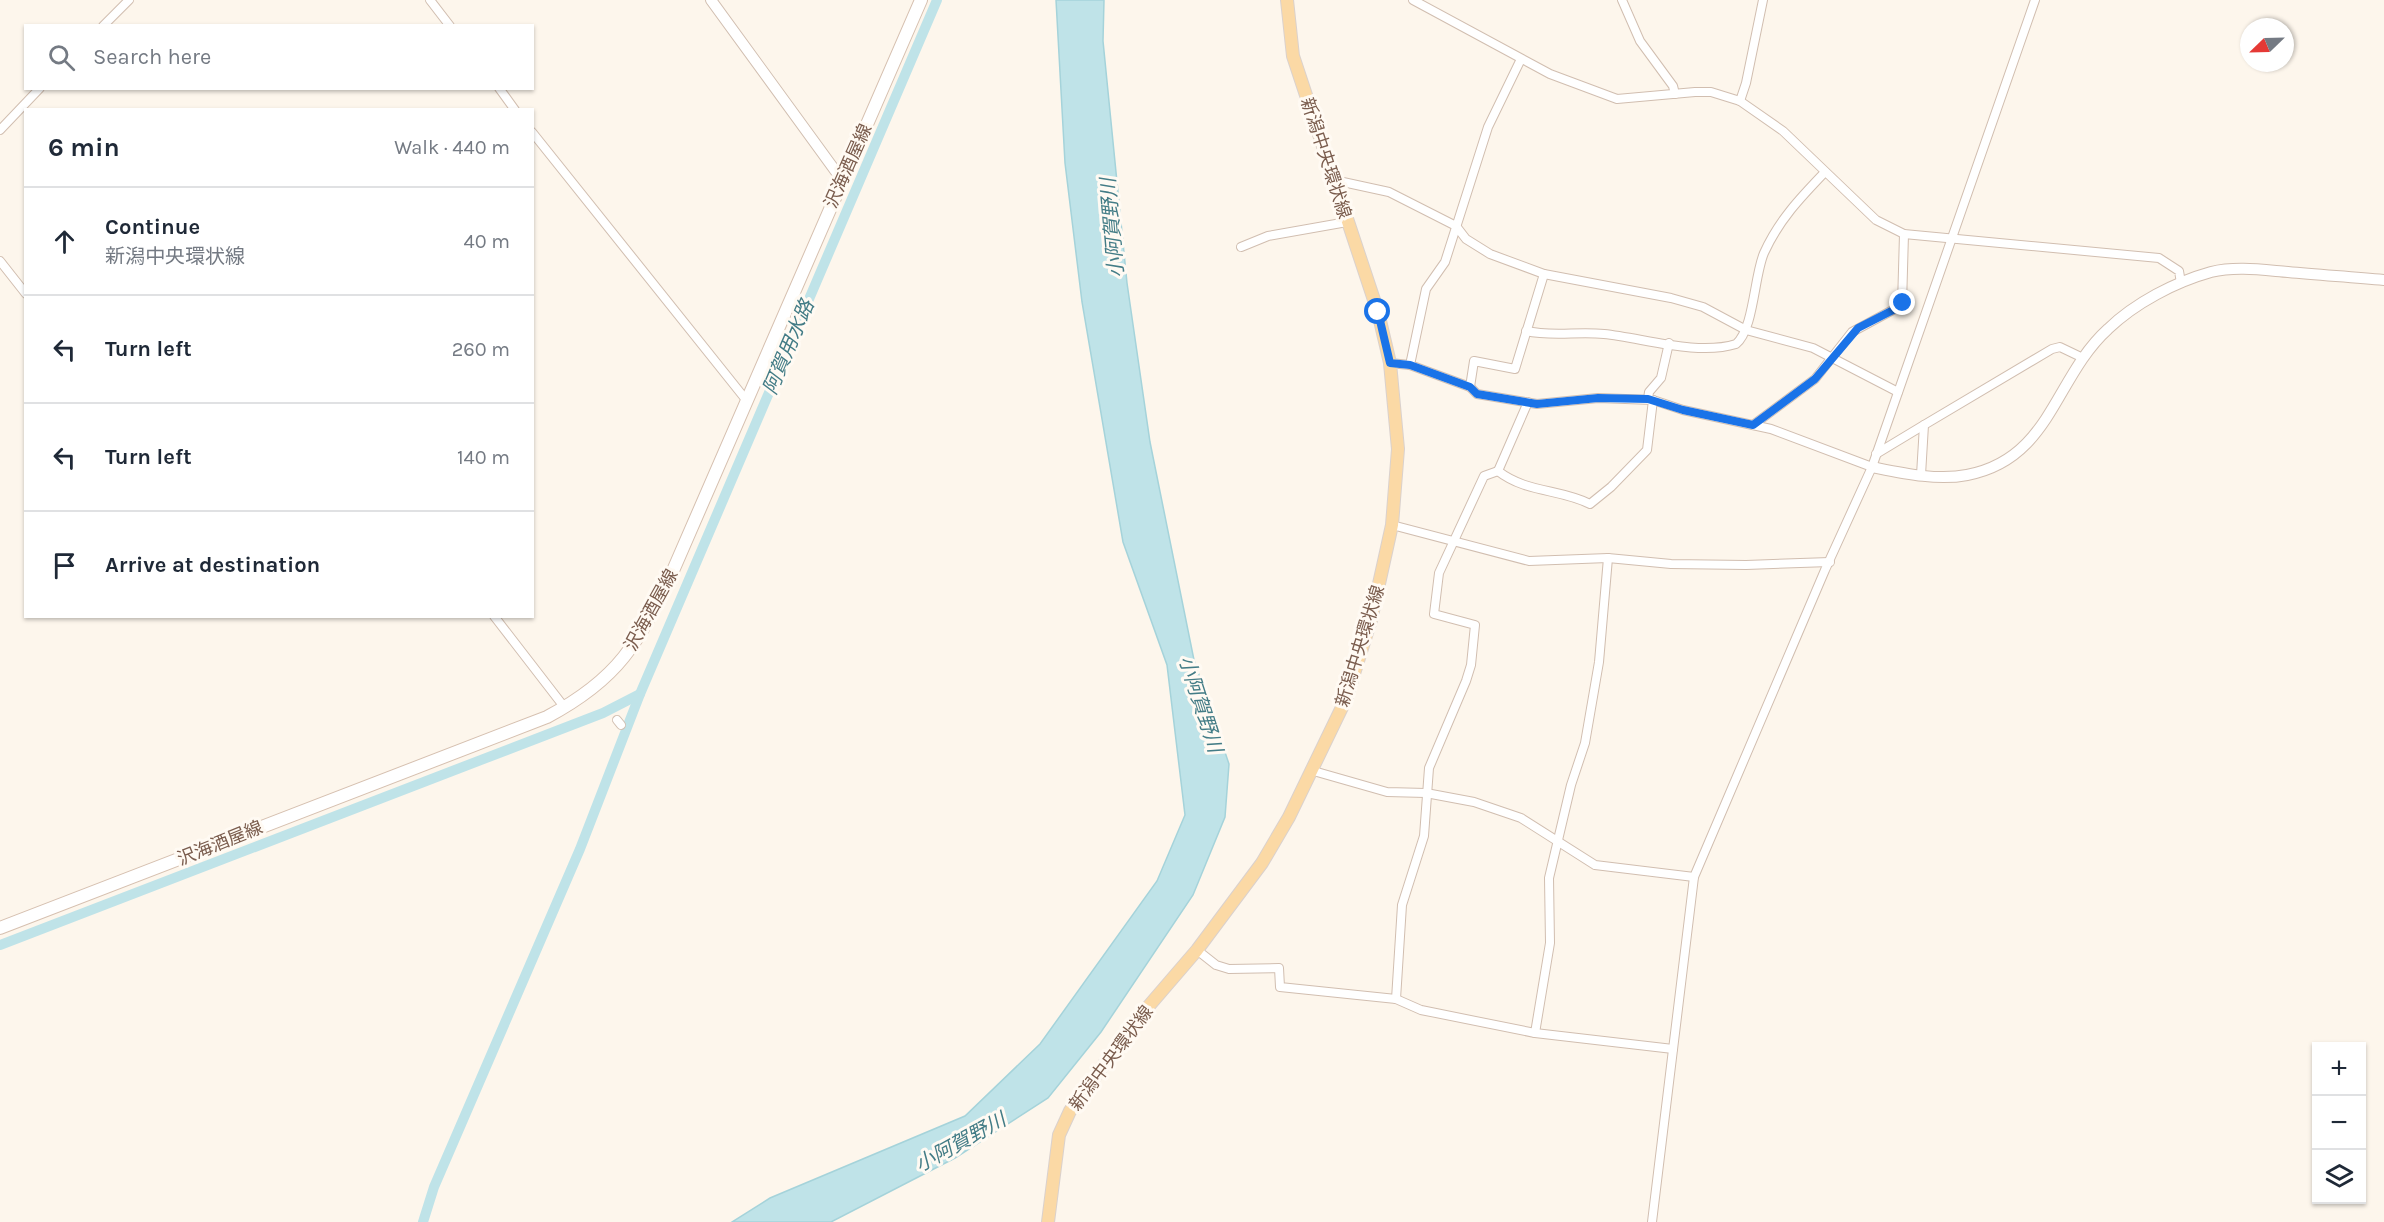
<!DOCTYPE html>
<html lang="en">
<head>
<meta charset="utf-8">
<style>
	body { margin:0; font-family:Karla,"Noto Sans JP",sans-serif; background:#f2f2f3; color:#1f2937 }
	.controls { position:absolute; right:18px; bottom:18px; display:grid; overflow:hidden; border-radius:0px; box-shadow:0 2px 4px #0004 }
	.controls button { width:54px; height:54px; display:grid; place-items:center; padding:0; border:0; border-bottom:2px solid #e0e1e3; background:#fff; color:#1f2937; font:30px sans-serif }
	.compass { position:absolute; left:2240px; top:18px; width:54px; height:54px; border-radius:50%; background:#fff; box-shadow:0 2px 4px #0004; rotate:247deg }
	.stop { position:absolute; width:18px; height:18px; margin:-14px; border:4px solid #1a73e8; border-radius:50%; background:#fff }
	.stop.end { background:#1a73e8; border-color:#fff; box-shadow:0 2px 6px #0008 }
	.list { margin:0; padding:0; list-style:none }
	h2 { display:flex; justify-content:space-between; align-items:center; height:78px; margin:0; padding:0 24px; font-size:26px }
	h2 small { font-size:20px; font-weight:400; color:#747a83 }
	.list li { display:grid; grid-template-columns:39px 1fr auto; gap:18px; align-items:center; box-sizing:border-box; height:108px; padding:0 24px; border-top:2px solid #e0e1e3 }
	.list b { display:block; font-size:22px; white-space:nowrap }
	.list p { margin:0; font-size:20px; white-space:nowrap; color:#747a83 }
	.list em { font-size:20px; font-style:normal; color:#747a83 }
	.icon { flex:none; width:33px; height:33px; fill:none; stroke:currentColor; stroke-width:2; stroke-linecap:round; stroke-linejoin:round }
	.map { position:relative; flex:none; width:2384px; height:1222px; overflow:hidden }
	.search { position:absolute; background:#fff; box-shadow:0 2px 4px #0004; left:24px; top:24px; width:510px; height:66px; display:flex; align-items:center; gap:15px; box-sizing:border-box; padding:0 21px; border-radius:0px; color:#747a83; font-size:22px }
	.panel { position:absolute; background:#fff; box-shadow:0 2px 4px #0004; left:24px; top:108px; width:510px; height:510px; border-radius:0px }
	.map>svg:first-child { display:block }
	.water { fill:#bfe3e8; stroke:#a5d3da; stroke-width:1.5 }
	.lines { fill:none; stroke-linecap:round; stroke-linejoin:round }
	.canal { stroke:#bfe3e8; stroke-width:10 }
	.minor-casing { stroke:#d1beb0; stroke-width:10 }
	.tertiary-casing { stroke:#d1beb0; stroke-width:12 }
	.secondary-casing { stroke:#d6c0b0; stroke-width:14 }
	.primary-casing { stroke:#dad1cd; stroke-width:14 }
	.minor { stroke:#fff; stroke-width:8 }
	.tertiary { stroke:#fff; stroke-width:10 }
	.secondary { stroke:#fff; stroke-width:12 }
	.primary { stroke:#fbd9a5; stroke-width:12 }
	.route { stroke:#1a73e8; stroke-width:8 }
	.labels { text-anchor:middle; stroke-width:6; stroke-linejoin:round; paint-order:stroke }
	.street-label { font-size:18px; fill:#7a5c4d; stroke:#fffaf3 }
	.water-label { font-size:20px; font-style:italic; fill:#437c86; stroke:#fffaf3 }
</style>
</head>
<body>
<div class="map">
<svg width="2384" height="1222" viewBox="0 0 2384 1222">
	<rect width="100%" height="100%" fill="#fdf6ec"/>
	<path class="water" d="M1056,0h48l-1,41 24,242 23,159 44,218 35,104 -4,53 -32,78 -92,137 -53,66 -93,60 -124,64h-99l38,-24 195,-82 75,-72 117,-163 28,-66 -18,-150 -44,-123 -41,-240 -17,-139z"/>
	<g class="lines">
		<g class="canal">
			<path d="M0,945l603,-232 37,-19"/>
			<path d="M423,1222l11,-35 146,-338 60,-155 297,-694"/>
		</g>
		<defs>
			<g id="minor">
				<path d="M430,0l20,26"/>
				<path d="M1413,0l137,74 67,25 78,-7h16l29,9 43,30 93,89 28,14 255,24 20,13 2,12"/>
				<path d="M1622,0l18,41 33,45 2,8"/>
				<path d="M103,26l26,-26"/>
				<path d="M499,88l16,22"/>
				<path d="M1740,101l6,-18 17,-83"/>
				<path d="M0,130l40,-42"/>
				<path d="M532,132l215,269"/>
				<path d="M1335,183l8,-1 46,10 67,34 10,13 24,15 54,20 -29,95 -41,-8 -4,26"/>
				<path d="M1241,247l27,-11 79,-14"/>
				<path d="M0,261l26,33"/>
				<path d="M1544,274l127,24 32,9 43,23 67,18 85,44"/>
				<path d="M1526,331c27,6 52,0 78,3 39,4 94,22 132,10 18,-15 18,-68 28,-91 15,-33 36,-55 61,-81"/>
				<path d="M1390,363l20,2 60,22 7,7 60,10 61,-6 55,2 30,10 88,19 101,38"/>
				<path d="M1410,365l16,-76 19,-27 43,-135 33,-68"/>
				<path d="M1648,399l1,-7 12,-14 8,-35"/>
				<path d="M1753,425l62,-46 37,-47 50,-27 2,-71"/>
				<path d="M1876,454l48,-29"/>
				<path d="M1498,471c28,22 63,18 92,33l21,-17 36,-37 6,-50"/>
				<path d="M1498,471l30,-69"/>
				<path d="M1921,475l3,-50 128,-76 8,-2 23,11"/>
				<path d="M1392,525l137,36 79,-3 63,6 75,1 84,-3"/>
				<path d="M494,616l71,92"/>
				<path d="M617,720l4,5"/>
				<path d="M1310,770l77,22 39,1 48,9 47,16 74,47 99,12"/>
				<path d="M1197,950l19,15 13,4 50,-1 1,19 116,12 25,11 114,23 138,16"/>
				<path d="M1396,999l6,-94 22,-69 5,-68 37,-87 5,-16 4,-40 -41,-11 5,-41 45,-97 14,-5"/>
				<path d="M1535,1033l15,-90 -1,-65 22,-93 14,-42 14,-81 9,-104"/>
				<path d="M1652,1222l42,-345 131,-307 47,-103 163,-467"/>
			</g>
			<g id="tertiary">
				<path d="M711,0l131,180"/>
				<path d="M1872,467c30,6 65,14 95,8 84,-16 87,-97 141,-146 27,-26 67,-47 103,-57 25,-6 52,-2 77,0 32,3 64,5 96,8"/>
			</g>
			<path id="secondary" d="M0,928l547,-211c73,-39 90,-73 125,-144l249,-573"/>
			<path id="primary" d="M1048,1222l11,-87 11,-24 65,-89 62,-72 65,-87 27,-46 57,-118 25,-79 21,-95 6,-76 -8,-86 -12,-51 -85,-256 -6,-56"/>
		</defs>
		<use href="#minor" class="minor-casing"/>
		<use href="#tertiary" class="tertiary-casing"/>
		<use href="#secondary" class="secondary-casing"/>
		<use href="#primary" class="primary-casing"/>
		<use href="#minor" class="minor"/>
		<use href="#tertiary" class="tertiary"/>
		<use href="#secondary" class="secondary"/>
		<use href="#primary" class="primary"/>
	</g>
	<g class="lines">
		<path class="route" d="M1378,312l12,51 20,2 60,22 7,7 60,10 61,-6 50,1 35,11 70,15 62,-46 43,-51 41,-21 4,-4"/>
	</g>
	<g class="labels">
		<g class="street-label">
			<text transform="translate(1326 158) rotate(72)" y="6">新潟中央環状線</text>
			<text transform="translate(848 166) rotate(-66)" y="6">沢海酒屋線</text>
			<text transform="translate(651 610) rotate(-61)" y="6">沢海酒屋線</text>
			<text transform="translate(1360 646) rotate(-73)" y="6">新潟中央環状線</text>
			<text transform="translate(220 843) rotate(-22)" y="6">沢海酒屋線</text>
			<text transform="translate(1111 1058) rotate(-53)" y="6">新潟中央環状線</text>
		</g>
		<g class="water-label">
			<text transform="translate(1112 228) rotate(-95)" y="7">小阿賀野川</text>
			<text transform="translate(788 347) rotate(-67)" y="7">阿賀用水路</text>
			<text transform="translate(1201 704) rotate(72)" y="7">小阿賀野川</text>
			<text transform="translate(960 1142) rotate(-29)" y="7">小阿賀野川</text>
		</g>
	</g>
</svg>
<div class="controls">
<button>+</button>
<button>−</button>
<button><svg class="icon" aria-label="layers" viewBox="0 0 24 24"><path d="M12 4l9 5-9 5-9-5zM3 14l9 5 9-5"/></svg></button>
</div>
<svg class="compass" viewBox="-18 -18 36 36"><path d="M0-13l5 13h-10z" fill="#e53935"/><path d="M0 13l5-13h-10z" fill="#747a83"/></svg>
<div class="stop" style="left:1378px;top:312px"></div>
<div class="stop end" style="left:1903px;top:303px"></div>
<div class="search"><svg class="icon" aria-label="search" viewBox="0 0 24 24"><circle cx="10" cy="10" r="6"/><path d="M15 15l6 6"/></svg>Search here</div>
<section class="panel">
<h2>6 min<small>Walk · 440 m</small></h2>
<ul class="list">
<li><svg class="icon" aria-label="ahead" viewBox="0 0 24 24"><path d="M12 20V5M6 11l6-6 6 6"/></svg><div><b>Continue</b><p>新潟中央環状線</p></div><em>40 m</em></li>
<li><svg class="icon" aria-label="left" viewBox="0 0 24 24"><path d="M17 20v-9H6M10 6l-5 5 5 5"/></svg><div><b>Turn left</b></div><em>260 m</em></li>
<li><svg class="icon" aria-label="left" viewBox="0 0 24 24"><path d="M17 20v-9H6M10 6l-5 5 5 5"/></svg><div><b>Turn left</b></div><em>140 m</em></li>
<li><svg class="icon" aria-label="arrive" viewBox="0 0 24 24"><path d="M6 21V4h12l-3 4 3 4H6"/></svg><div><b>Arrive at destination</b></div></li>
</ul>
</section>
</div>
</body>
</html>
